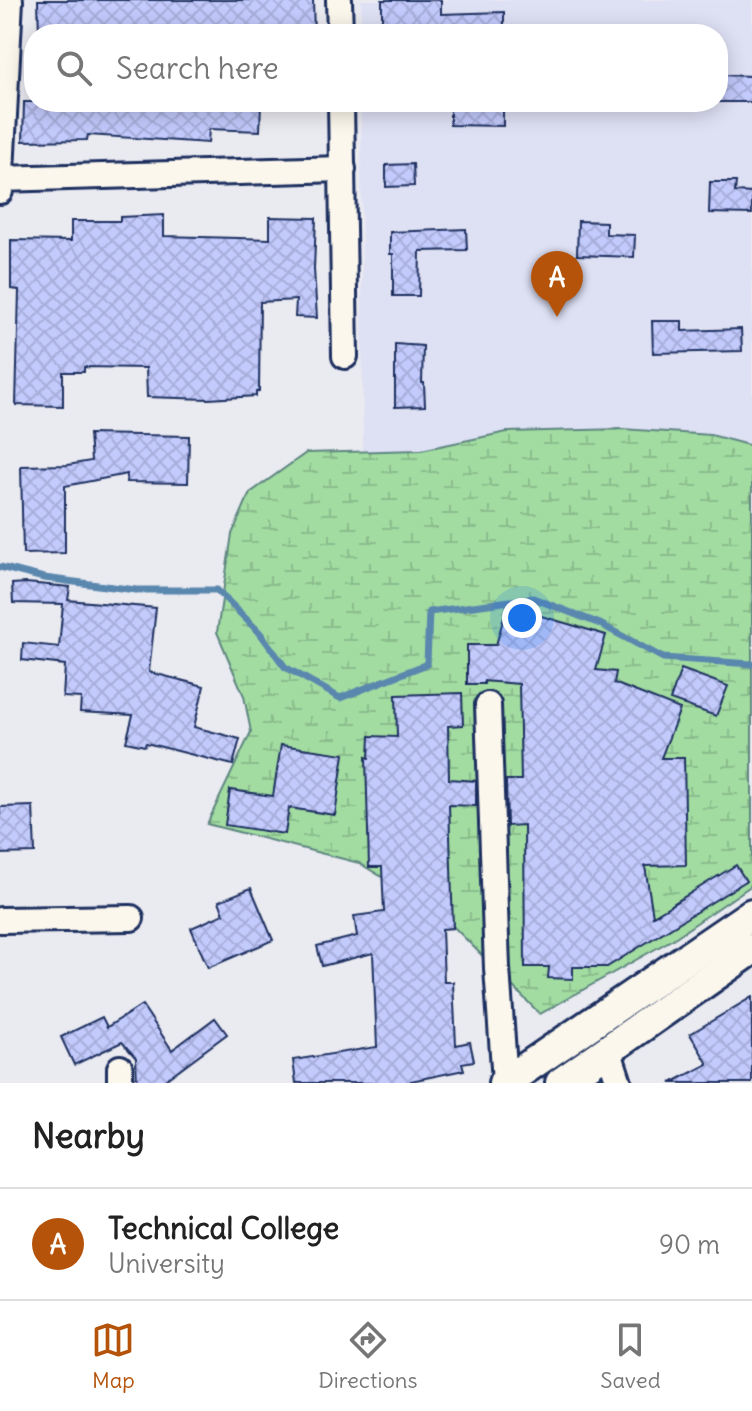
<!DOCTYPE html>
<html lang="en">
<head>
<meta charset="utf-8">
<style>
	body { margin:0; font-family:Delius,sans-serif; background:#f6f6f6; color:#222 }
	.you { position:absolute; left:522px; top:618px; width:28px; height:28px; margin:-20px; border:6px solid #fff; border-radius:50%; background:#1a73e8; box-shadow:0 0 0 12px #1a73e833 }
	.badge { display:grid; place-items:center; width:52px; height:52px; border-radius:50%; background:#b45309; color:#fff; font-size:26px; font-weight:700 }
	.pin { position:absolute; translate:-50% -66px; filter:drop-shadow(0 2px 4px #0008) }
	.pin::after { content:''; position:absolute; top:42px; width:28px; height:24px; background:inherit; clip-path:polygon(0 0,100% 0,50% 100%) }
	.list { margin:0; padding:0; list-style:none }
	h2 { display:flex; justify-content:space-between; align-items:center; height:104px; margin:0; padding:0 32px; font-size:34px }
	h2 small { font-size:26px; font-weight:400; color:#767676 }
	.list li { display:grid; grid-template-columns:52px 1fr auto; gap:24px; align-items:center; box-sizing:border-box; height:112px; padding:0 32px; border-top:2px solid #e0e0e0 }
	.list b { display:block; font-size:30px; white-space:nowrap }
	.list p { margin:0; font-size:26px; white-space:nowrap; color:#767676 }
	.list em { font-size:26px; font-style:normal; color:#767676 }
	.icon { flex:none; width:44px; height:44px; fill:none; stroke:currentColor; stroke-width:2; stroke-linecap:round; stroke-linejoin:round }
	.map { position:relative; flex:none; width:752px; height:1083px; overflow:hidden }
	.search { position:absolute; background:#fff; box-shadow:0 4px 20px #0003; left:24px; right:24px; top:24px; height:88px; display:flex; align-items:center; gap:20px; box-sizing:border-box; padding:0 28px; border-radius:32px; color:#767676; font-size:30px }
	.sheet { height:216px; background:#fff }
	nav { display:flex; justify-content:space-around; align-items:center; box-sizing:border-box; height:112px; border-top:2px solid #e0e0e0; background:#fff; font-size:22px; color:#767676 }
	nav a { display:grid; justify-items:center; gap:4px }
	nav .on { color:#b45309 }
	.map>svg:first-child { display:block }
	.built { fill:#dee0f4 }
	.wetland { fill:url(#wetland-marsh); stroke:#5e8680; stroke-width:2 }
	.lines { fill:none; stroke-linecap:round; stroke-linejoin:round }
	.stream { stroke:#5a87ae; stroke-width:7 }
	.building { fill:url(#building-cross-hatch); stroke:#1b2f5e; stroke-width:2 }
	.minor-casing { stroke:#1b2f5e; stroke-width:30 }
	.major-casing { stroke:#1b2f5e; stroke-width:36 }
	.minor { stroke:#fbf7ec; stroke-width:24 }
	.major { stroke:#fbf7ec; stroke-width:30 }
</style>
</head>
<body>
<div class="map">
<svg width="752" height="1083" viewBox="0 0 752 1083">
	<defs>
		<pattern id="wetland-marsh" width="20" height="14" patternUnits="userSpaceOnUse" patternTransform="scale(2)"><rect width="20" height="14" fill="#a2dca1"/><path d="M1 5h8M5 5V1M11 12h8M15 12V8" fill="none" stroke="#8bbd8d"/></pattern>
		<pattern id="building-cross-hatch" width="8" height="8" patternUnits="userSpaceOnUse" patternTransform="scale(2)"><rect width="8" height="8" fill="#c3cafc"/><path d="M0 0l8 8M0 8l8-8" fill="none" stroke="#a7aeda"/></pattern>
	</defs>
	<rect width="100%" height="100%" fill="#eaeaf1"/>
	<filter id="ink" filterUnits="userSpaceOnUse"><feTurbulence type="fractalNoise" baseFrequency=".0125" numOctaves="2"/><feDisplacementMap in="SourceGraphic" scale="16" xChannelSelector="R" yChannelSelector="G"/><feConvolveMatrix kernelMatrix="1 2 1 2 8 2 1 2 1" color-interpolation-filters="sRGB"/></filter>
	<g filter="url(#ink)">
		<path class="built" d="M361,0h391v630l-388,-30 -3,-498h357v-68h-357z"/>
		<path class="wetland" d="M622,429l89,6 41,11v439l-79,54 -133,75 -101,-102 -80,-49 -152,-39 44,-92 -7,-36 -27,-64 15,-98 18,-41 56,-40 115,-3 86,-18z"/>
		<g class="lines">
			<path class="stream" d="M0,567l44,11 92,12h81l43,43 25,34 55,31 87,-34 2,-52 104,-14 67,26 63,34 89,6"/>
		</g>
		<g class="building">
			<path d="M38,0h275l1,34h-144v-4l-58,4h-73z"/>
			<path d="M382,0h59v14l63,-2v16l-80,3 -1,-8 -41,-1z"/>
			<path d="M718,75l34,1v26h-34z"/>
			<path d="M24,102h237l-1,29 -51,-2 -1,14 -120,-8 -1,5 -64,1z"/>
			<path d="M450,102l53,1v23l-53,-1z"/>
			<path d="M413,164l1,22 -28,1v-22z"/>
			<path d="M710,182h26l-1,10 17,1v21l-43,-1z"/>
			<path d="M164,215v21l106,3v-22l46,1 -2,51 3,49 -22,-1 1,-17 -36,2 -1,89 -3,1v4l-47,3 -62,-2 -1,-29 -62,-1v5h-21v34l-47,-1 3,-115 -8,-1v-49l60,1v-20h49v-4z"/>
			<path d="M578,221l28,1v12l29,1 -1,22 -57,-2z"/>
			<path d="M466,229l1,21 -47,1 -1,45h-26v-42h-3v-22z"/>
			<path d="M652,321h30v10l59,-2 1,22 -89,2z"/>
			<path d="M395,344l28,2 -1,37h2l1,23 -30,1z"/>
			<path d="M89,434l100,2 -1,47 -62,-1 1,-8 -62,12v67l-42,1 -2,-88 47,-1 23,-4z"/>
			<path d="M26,583l44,4 -2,13 88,8 -7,64 55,14 -10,41 46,12 -7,26 -87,-22 -1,3 -19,-4 7,-27 -53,-3 1,-14 -18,-1 2,-32 -43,-5 1,-17 36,4 4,-43 -50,-1 -1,-19z"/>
			<path d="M507,606l99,29 -10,35 20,2 -2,11 66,26 -19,49h23l2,107 -41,1 8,50 83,-51 10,16 -139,86h-34v12l-25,-1 1,-11h-24l-1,-142 -17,1 -1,-46h15l-2,-96 -35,-3v3h-17v-39h29z"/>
			<path d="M681,669l47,17 -12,30 -46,-16z"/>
			<path d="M462,693l1,32 -15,1 1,53 27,2v25l-27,-1 4,123 -11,1 2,53h9l3,63 14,-3 4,19 -12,2 2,7 -53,11 1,2h-116l-3,-23 84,-13 -4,-94 -51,13 -5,-20 40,-10 -3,-20 30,-4 -2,-45h-13l-3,-110 3,1 1,-22 27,1 -1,-42z"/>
			<path d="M281,745l63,9 -9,61 -46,-7 -4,26 -60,-9 5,-35 43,6z"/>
			<path d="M33,806l2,47 -35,1v-47z"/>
			<path d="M251,888l22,52 -65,28 -17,-40 33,-14 -5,-13z"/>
			<path d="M752,997v86h-81l37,-19 -18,-30z"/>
			<path d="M142,1005l30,45 43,-32 12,16 -66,49h-24l-1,-25 -14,-16 -48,23 -13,-28 41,-20 5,10z"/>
		</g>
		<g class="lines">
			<defs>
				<g id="minor">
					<path d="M339,0l1,34"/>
					<path d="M341,102l4,254"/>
					<path d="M0,179l343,-10"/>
					<path d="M0,191l10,-191"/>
					<path d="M488,705l9,263 8,114"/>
					<path d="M0,920l131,-2"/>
					<path d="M608,1049l11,34"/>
					<path d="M120,1083v-15"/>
				</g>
				<g id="major">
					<path d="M504,1083l248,-169"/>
					<path d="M561,1083l191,-134"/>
				</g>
			</defs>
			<use href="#minor" class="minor-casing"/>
			<use href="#major" class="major-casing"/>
			<use href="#minor" class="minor"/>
			<use href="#major" class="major"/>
		</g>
	</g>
</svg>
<div class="you"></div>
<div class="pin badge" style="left:557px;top:317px">A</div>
<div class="search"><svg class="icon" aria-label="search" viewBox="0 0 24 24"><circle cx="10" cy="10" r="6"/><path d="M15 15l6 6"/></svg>Search here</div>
</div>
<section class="sheet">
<h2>Nearby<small></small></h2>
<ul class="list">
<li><span class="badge">A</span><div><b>Technical College</b><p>University</p></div><em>90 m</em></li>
</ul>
</section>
<nav>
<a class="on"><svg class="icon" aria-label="map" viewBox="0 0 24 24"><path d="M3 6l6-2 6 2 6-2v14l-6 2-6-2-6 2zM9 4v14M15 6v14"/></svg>Map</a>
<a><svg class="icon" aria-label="directions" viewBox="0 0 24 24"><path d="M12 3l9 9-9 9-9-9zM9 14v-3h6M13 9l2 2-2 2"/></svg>Directions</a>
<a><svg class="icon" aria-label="saved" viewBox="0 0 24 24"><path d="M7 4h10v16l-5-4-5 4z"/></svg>Saved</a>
</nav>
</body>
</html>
